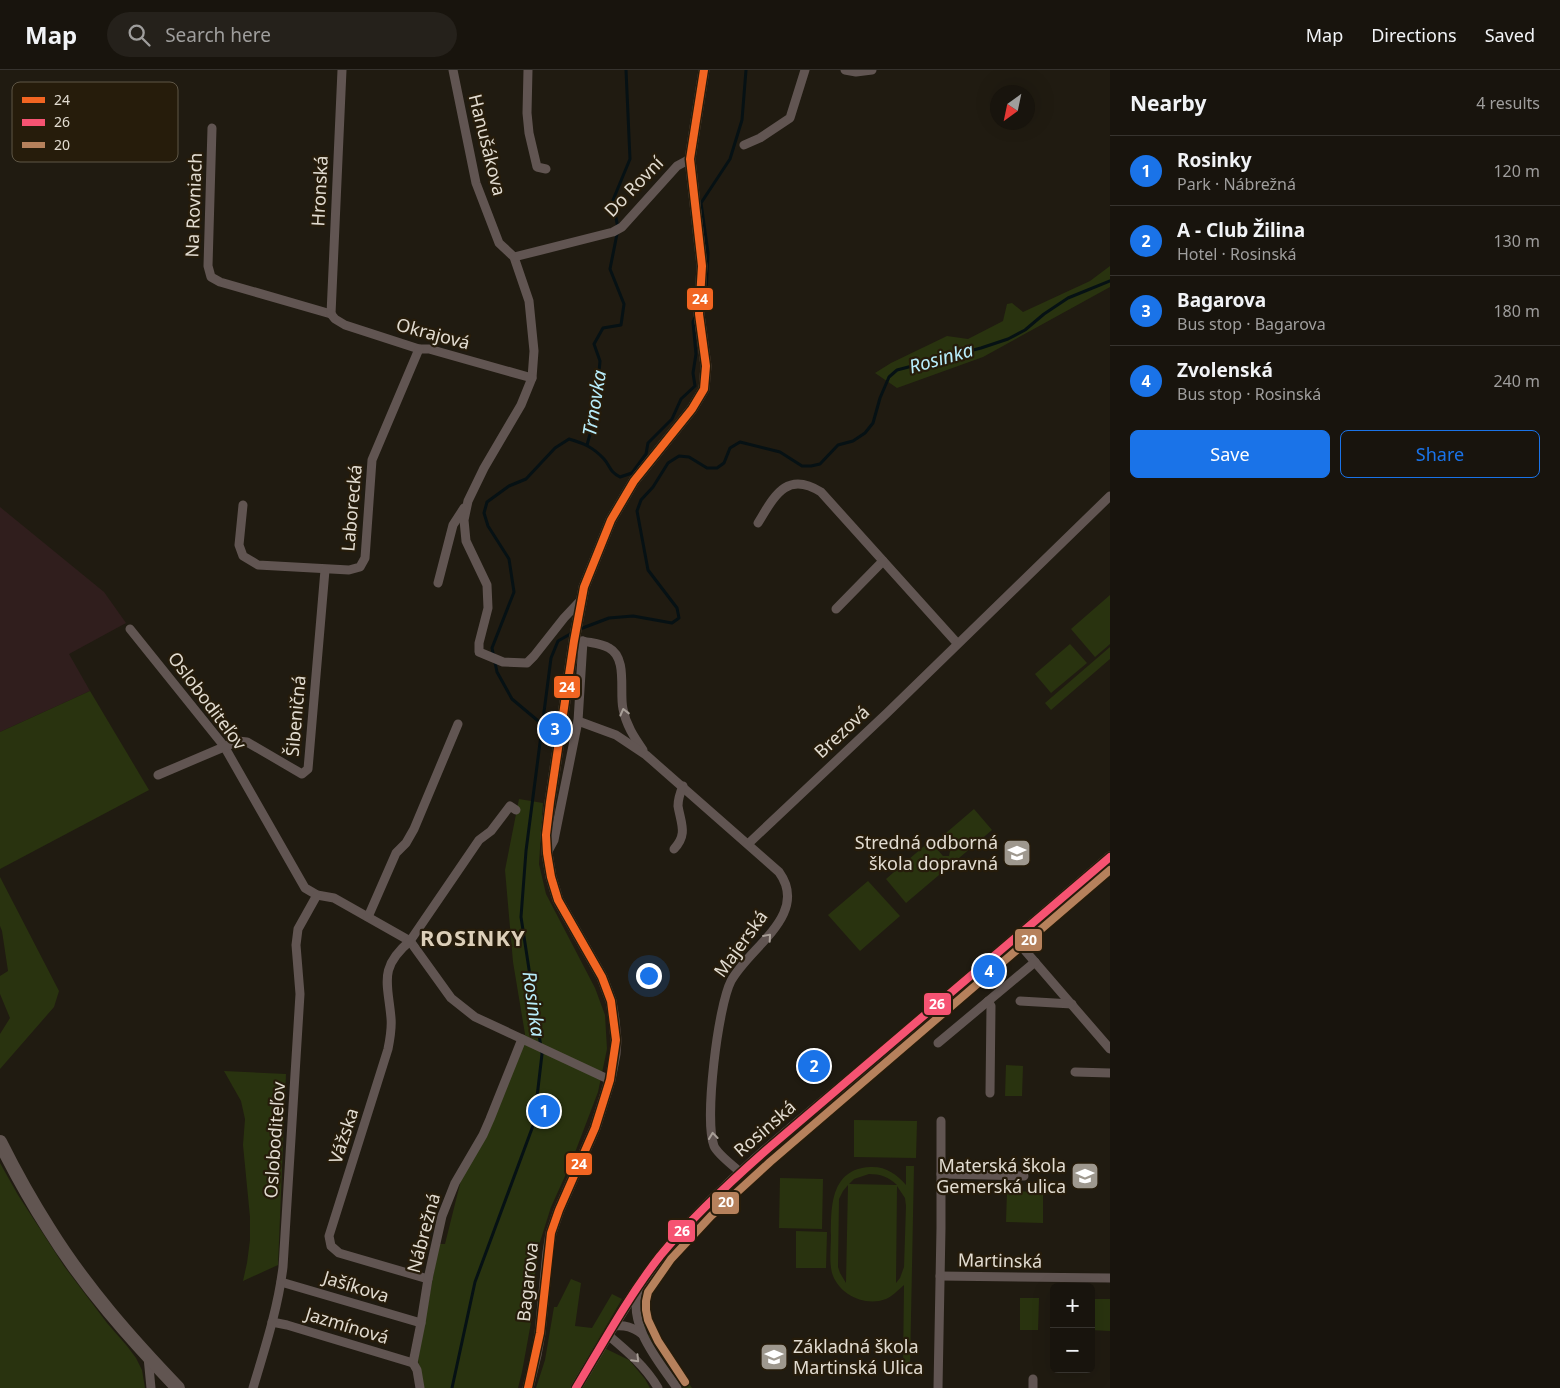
<!DOCTYPE html>
<html lang="en">
<head>
<meta charset="utf-8">
<style>
	body { margin:0; font-family:"Noto Sans",sans-serif; background:#25211b; color:#f1f3f6 }
	.controls { position:absolute; right:15px; bottom:15px; display:grid; overflow:hidden; border-radius:8px; box-shadow:0 5px 20px #0002 }
	.controls button { width:45px; height:45px; display:grid; place-items:center; padding:0; border:0; border-bottom:1px solid #36332e; background:#18140d; color:#f1f3f6; font:25px sans-serif }
	.compass { position:absolute; left:990px; top:15px; width:45px; height:45px; border-radius:50%; background:#18140d; box-shadow:0 5px 20px #0002; rotate:213deg }
	.you { position:absolute; left:648px; top:905px; width:18px; height:18px; margin:-12px; border:4px solid #fff; border-radius:50%; background:#1a73e8; box-shadow:0 0 0 8px #1a73e833 }
	.badge { display:grid; place-items:center; width:32px; height:32px; border-radius:50%; background:#1a73e8; color:#fff; font-size:16px; font-weight:700 }
	.pin { position:absolute; translate:-50% -50%; border:2px solid #fff; box-shadow:0 1px 5px #0006 }
	.list { margin:0; padding:0; list-style:none }
	h2 { display:flex; justify-content:space-between; align-items:center; height:65px; margin:0; padding:0 20px; font-size:21px }
	h2 small { font-size:16px; font-weight:400; color:#9f9e9d }
	.list li { display:grid; grid-template-columns:32px 1fr auto; gap:15px; align-items:center; box-sizing:border-box; height:70px; padding:0 20px; border-top:1px solid #36332e }
	.list b { display:block; font-size:19px; white-space:nowrap }
	.list p { margin:0; font-size:16px; white-space:nowrap; color:#9f9e9d }
	.list em { font-size:16px; font-style:normal; color:#9f9e9d }
	.actions { display:flex; gap:10px; padding:15px 20px }
	.actions a { flex:1; padding:11px 0; border:1px solid #1a73e8; border-radius:8px; text-align:center; font-size:18px; color:#1a73e8 }
	.actions .main { background:#1a73e8; color:#fff }
	.icon { flex:none; width:28px; height:28px; fill:none; stroke:currentColor; stroke-width:2; stroke-linecap:round; stroke-linejoin:round }
	.map { position:relative; flex:none; width:1110px; height:1318px; overflow:hidden }
	header { display:flex; align-items:center; gap:30px; box-sizing:border-box; height:70px; padding:0 25px; background:#18140d; border-bottom:1px solid #36332e }
	header strong { font-size:24px }
	nav { display:flex; gap:28px; margin-inline-start:auto; font-size:18px }
	.search { width:350px; height:45px; background:#25211b; display:flex; align-items:center; gap:12px; box-sizing:border-box; padding:0 18px; border-radius:28px; color:#9f9e9d; font-size:19px }
	main { display:flex }
	aside { flex:1; background:#18140d }
	.map>svg:first-child { display:block }
	.commercial { fill:#301e1d }
	.green { fill:#29330f; fill-rule:evenodd }
	.lines { fill:none; stroke-linecap:round; stroke-linejoin:round }
	.stream { stroke:#061114; stroke-width:3 }
	.minor { stroke:#615552; stroke-width:9 }
	.tertiary { stroke:#615552; stroke-width:11 }
	.primary { stroke:#615551; stroke-width:14 }
	.bus-1-casing { stroke:#261c0b; stroke-width:11 }
	.bus-2-casing { stroke:#261c0b; stroke-width:11 }
	.bus-3-casing { stroke:#261c0b; stroke-width:11 }
	.bus-1 { stroke:#f26522; stroke-width:8 }
	.bus-2 { stroke:#f65372; stroke-width:8 }
	.bus-3 { stroke:#b6815c; stroke-width:8 }
	.oneway { stroke:#a89f98 }
	.labels { text-anchor:middle; stroke-width:4.5; stroke-linejoin:round; paint-order:stroke }
	.street-label { font-size:18px; fill:#e2dcd1; stroke:#261c0b }
	.poi-label { font-size:18px; fill:#e2dcd1; stroke:#261c0b; text-anchor:end }
	.water-label { font-size:19px; font-style:italic; fill:#b8edfb; stroke:#261c0b }
	.district-label { font-size:22px; font-weight:bold; letter-spacing:1px; fill:#dccfb9; stroke:#261c0b }
	.key { fill:#261c0b; stroke:#5e5646; stroke-width:1 }
	.key-label { font-size:14px; fill:#e2dcd1 }
	.line-badge { stroke:#261c0b; stroke-width:2 }
	.badge-label { font-size:14px; text-anchor:middle; font-weight:bold; fill:#fff }
</style>
</head>
<body>
<header>
<strong>Map</strong>
<div class="search"><svg class="icon" aria-label="search" viewBox="0 0 24 24"><circle cx="10" cy="10" r="6"/><path d="M15 15l6 6"/></svg>Search here</div>
<nav><a>Map</a><a>Directions</a><a>Saved</a></nav>
</header>
<main>
<div class="map">
<svg width="1110" height="1318" viewBox="0 0 1110 1318">
	<rect width="100%" height="100%" fill="#201b11"/>
	<path class="commercial" d="M0,437l104,85 22,31 -57,31 21,37 -90,41z"/>
	<g class="green">
		<path d="M1110,196v21l-127,70 -86,31 -22,-15 16,-10 56,-27 21,3 35,-18 4,-17 5,-1 11,9 67,-31z"/>
		<path d="M1110,525v49l-15,13 -24,-28z"/>
		<path d="M1070,574l17,19 -36,30 -16,-19z"/>
		<path d="M1110,577v12l-59,51 -6,-7z"/>
		<path d="M90,621l59,99 -149,79v-137z"/>
		<path d="M519,729l24,4 -4,61 7,30 49,94 10,27 2,34 -9,43 -27,71 -20,44 -12,38 -4,30 -3,42 -10,55 -4,16h-97l-3,-29 21,-115h6l17,-68 59,-126 4,-16 -12,-72 -8,-92z"/>
		<path d="M974,739l18,21 -86,73 -20,-24 44,-38 13,15h6l1,-5 -11,-12z"/>
		<path d="M0,807l59,114 -5,16 -54,62v-35l10,-16 -10,-24v-18l8,-5 -6,-40 -2,-5z"/>
		<path d="M868,811l32,35 -40,35 -32,-36z"/>
		<path d="M1006,995l17,1 -1,30h-17z"/>
		<path d="M224,1001l62,3 -8,191 -35,16 4,-18 3,-23v-23l-7,-72 2,-26 -4,-18z"/>
		<path d="M854,1050l63,1 -1,37 -62,-1z"/>
		<path d="M764,1091l1,1 -4,9c-43,41 -88,79 -113,134 -4,9 2,17 -2,25 -6,-15 -8,-27 -2,-42 25,-34 51,-67 83,-94 7,-6 16,-9 22,-15 6,-6 9,-13 15,-18z"/>
		<path d="M0,1093l18,32 46,71 43,57 20,23 9,12 6,12 3,18h-145z"/>
		<path d="M906,1096h8l-4,202h-7l1,-83c-6,5 -11,11 -18,14 -21,8 -47,-4 -54,-26 -3,-12 -1,-25 -1,-38 0,-29 0,-66 39,-68 15,-1 27,7 36,18zM869,1104c11,0 20,3 28,11l-48,-1 5,-5zM848,1115l-2,97v1l-6,-10 -2,-6 1,-68 4,-8zM897,1116l8,12 1,8 -2,61 -4,11 -4,5z"/>
		<path d="M780,1108l43,1 -1,50 -43,-1z"/>
		<path d="M1007,1121l36,1v31l-37,-1z"/>
		<path d="M796,1161l31,1 -1,36h-30z"/>
		<path d="M571,1209l10,4 -6,43 17,2 20,-34 10,5 -26,45 33,16 16,19 5,9h-114l9,-28 9,-53h3z"/>
		<path d="M1020,1228h19l-1,32h-18z"/>
		<path d="M1091,1229h19v32l-19,-1z"/>
		<path d="M654,1264l5,1 3,3 5,14 25,36h-9l-5,-7 -30,-46z"/>
	</g>
	<g class="lines">
		<g class="stream">
			<path d="M706,222l2,-39 -7,-50 29,-44 12,-39 4,-50"/>
			<path d="M587,375l8,-29 5,-55 -6,-17 9,-16 18,-3 3,-21 -14,-35 8,-40 -5,-29 17,-41 -4,-89"/>
			<path d="M580,559l29,-11 24,-2 39,7 7,-5 -2,-10 -29,-38 -11,-59 4,-11 12,-13 15,-24 11,-7 10,1 18,11h10l7,-5 6,-15 10,-6 40,10 22,14h9l9,-2 18,-19 15,-4 12,-8 8,-10 7,-25 9,-21 8,-7 84,-22 27,-9 17,-9 19,-16 24,-16 42,-17"/>
			<path d="M543,655l-31,-26 -15,-27 -5,-24 22,-56 -5,-33 -21,-33 -4,-13 3,-11 22,-16 17,-7 29,-31 14,-9c14,4 24,8 35,20 7,8 5,12 16,18l12,-4 14,-19 2,-11 24,-24 9,-20 14,-13 -2,-13 3,-19 -3,-32 2,-5"/>
			<path d="M452,1318l23,-106 59,-159 8,-69 -21,-137 5,-66 25,-193 7,-17 14,-8"/>
		</g>
		<g class="minor">
			<path d="M453,0l23,113 23,60 15,14 15,44 5,50 -2,27 -11,27 -37,63 -16,33 -4,19 2,21 21,44 1,23 -9,35v9l24,10 24,1 7,-7 30,-38 16,-17"/>
			<path d="M528,0l-1,43 2,20 8,34 9,2"/>
			<path d="M845,0l11,2 16,-2"/>
			<path d="M212,58l-4,138 3,11 9,5 111,32"/>
			<path d="M744,75l16,-7 30,-20 15,-48"/>
			<path d="M514,187l99,-25 9,-5 55,-61 13,-7"/>
			<path d="M331,244l11,-244"/>
			<path d="M331,244l4,5 10,6 74,24h10l103,29"/>
			<path d="M243,435l-4,40 4,11 15,9 91,5 11,-3 5,-9 7,-98 47,-111"/>
			<path d="M758,453c16,-26 28,-53 63,-31l136,151"/>
			<path d="M438,513l15,-58 11,-17"/>
			<path d="M836,539l47,-48"/>
			<path d="M130,559l94,117 81,142 12,7 17,3 76,43 41,57 24,19 135,63"/>
			<path d="M583,571c8,2 18,2 26,7 19,10 10,44 14,61 3,16 11,28 20,41"/>
			<path d="M578,651l38,14 30,20 133,117c31,43 -30,75 -48,109 -13,25 -27,139 -17,165 4,9 20,20 27,27"/>
			<path d="M158,705l80,-34 9,1 55,32 6,-5 17,-199"/>
			<path d="M748,774l139,-131 223,-217"/>
			<path d="M674,779c14,-15 7,-25 4,-43 0,-7 2,-13 5,-20"/>
			<path d="M547,783l7,-13 24,-119 5,-80h-9"/>
			<path d="M368,847l28,-64 10,-10 8,-14 44,-105"/>
			<path d="M1015,869l95,110"/>
			<path d="M988,931l3,5 -1,87"/>
			<path d="M1020,931l52,3"/>
			<path d="M938,973l97,-81"/>
			<path d="M1075,1002l35,1"/>
			<path d="M941,1104l83,2"/>
			<path d="M940,1206l170,2"/>
			<path d="M428,1209l-89,-26 -8,-7 -2,-10 59,-187c2,-10 4,-21 3,-31 -3,-35 -13,-50 19,-77l69,-101 12,-9 19,-25 6,4"/>
			<path d="M281,1212l140,41"/>
			<path d="M638,1220c-10,37 20,70 39,98"/>
			<path d="M272,1252l15,3 126,38"/>
			<path d="M614,1256c12,-1 18,1 28,8"/>
			<path d="M608,1265c19,16 38,32 50,53"/>
			<path d="M148,1287l3,31"/>
			<path d="M253,1318c12,-40 25,-80 30,-121l17,-273 -4,-49 2,-16 19,-34"/>
			<path d="M420,1318l-3,-18 -4,-7 8,-40 7,-44 14,-63 13,-33 28,-48 7,-16 32,-80"/>
			<path d="M938,1318l3,-160v-107"/>
			<path d="M1033,1318v-9"/>
		</g>
		<g class="tertiary">
			<path d="M528,1318l8,-33 4,-22 8,-81 3,-19 8,-23 36,-82 15,-48 5,-26 1,-14 -2,-20 -3,-19 -9,-24 -44,-77 -7,-23 -4,-24 -1,-18 4,-33 24,-161 10,-54 27,-67 23,-39 58,-72 12,-20 2,-23 -7,-52 3,-48 -12,-107 14,-89"/>
			<path d="M576,1318c31,-51 60,-105 99,-149 59,-67 130,-122 198,-179 79,-67 158,-135 237,-203"/>
		</g>
		<path class="primary" d="M0,1072c15,30 31,59 49,87 36,58 82,110 129,159"/>
		<defs>
			<path id="bus-1" d="M528,1318l12,-55 11,-100 8,-23 36,-82 15,-48 6,-40 -5,-39 -9,-24 -44,-77 -7,-23 -4,-24 -1,-18 4,-33 24,-161 10,-54 27,-67 23,-39 58,-72 12,-20 2,-23 -7,-52 3,-48 -12,-107 14,-89"/>
			<path id="bus-2" d="M576,1318c27,-45 52,-91 84,-132 33,-40 72,-76 111,-110l339,-289"/>
			<path id="bus-3" d="M685,1312l-27,-41 -10,-21 -2,-10v-9l2,-9 23,-33 40,-43 59,-54 340,-292"/>
		</defs>
		<use href="#bus-1" class="bus-1-casing"/>
		<use href="#bus-2" class="bus-2-casing"/>
		<use href="#bus-3" class="bus-3-casing"/>
		<use href="#bus-1" class="bus-1"/>
		<use href="#bus-2" class="bus-2"/>
		<use href="#bus-3" class="bus-3"/>
	</g>
	<defs><path id="oneway-chevron" d="M-2-3.5L2.5 0L-2 3.5" fill="none" stroke-width="1.6" stroke-linecap="round" stroke-linejoin="round" transform="scale(1.25)"/></defs>
	<g class="oneway">
		<use href="#oneway-chevron" transform="translate(624 642) rotate(-104)"/>
		<use href="#oneway-chevron" transform="translate(768 867) rotate(-49)"/>
		<use href="#oneway-chevron" transform="translate(713 1066) rotate(-96)"/>
		<use href="#oneway-chevron" transform="translate(636 1289) rotate(46)"/>
	</g>
	<defs>
		<symbol id="school-square" viewBox="-11 -11 22 22"><rect x="-9" y="-9" width="18" height="18" rx="4" fill="#9e988e" stroke="#261c0b"/><path d="M0-5L7-2L0 1L-7-2ZM-4 1L0 2.5L4 1V4Q0 6-4 4Z" fill="#fff"/></symbol>
	</defs>
	<g fill-rule="evenodd">
		<use href="#school-square" x="1001" y="767" width="32" height="32"/>
		<use href="#school-square" x="1069" y="1090" width="32" height="32"/>
		<use href="#school-square" x="758" y="1271" width="32" height="32"/>
	</g>
	<g class="labels">
		<g class="street-label">
			<text transform="translate(487 75) rotate(76)" y="6">Hanušákova</text>
			<text transform="translate(634 117) rotate(-46)" y="6">Do Rovní</text>
			<text transform="translate(320 121) rotate(-87)" y="6">Hronská</text>
			<text transform="translate(194 135) rotate(-88)" y="6">Na Rovniach</text>
			<text transform="translate(433 264) rotate(15)" y="6">Okrajová</text>
			<text transform="translate(352 438) rotate(-85)" y="6">Laborecká</text>
			<text transform="translate(207 631) rotate(53)" y="6">Osloboditeľov</text>
			<text transform="translate(296 646) rotate(-85)" y="6">Šibeničná</text>
			<text transform="translate(842 662) rotate(-43)" y="6">Brezová</text>
			<text transform="translate(741 874) rotate(-54)" y="6">Majerská</text>
			<text transform="translate(765 1059) rotate(-41)" y="6">Rosinská</text>
			<text transform="translate(344 1066) rotate(-72)" y="6">Vážska</text>
			<text transform="translate(275 1070) rotate(-86)" y="6">Osloboditeľov</text>
			<text transform="translate(424 1163) rotate(-75)" y="6">Nábrežná</text>
			<text transform="translate(1000 1191) rotate(1)" y="6">Martinská</text>
			<text transform="translate(528 1212) rotate(-84)" y="6">Bagarova</text>
			<text transform="translate(356 1217) rotate(17)" y="6">Jašíkova</text>
			<text transform="translate(347 1256) rotate(17)" y="6">Jazmínová</text>
		</g>
		<g class="poi-label">
			<text x="998" y="779">Stredná odborná<tspan x="998" dy="21">škola dopravná</tspan></text>
			<text x="1066" y="1102">Materská škola<tspan x="1066" dy="21">Gemerská ulica</tspan></text>
			<text x="793" y="1283" text-anchor="start">Základná škola<tspan x="793" dy="21">Martinská Ulica</tspan></text>
		</g>
		<g class="water-label">
			<text transform="translate(941 288) rotate(-16)" y="7">Rosinka</text>
			<text transform="translate(594 333) rotate(-81)" y="7">Trnovka</text>
			<text transform="translate(534 934) rotate(82)" y="7">Rosinka</text>
		</g>
		<g class="district-label">
			<text x="473" y="876">ROSINKY</text>
		</g>
	</g>
	<rect x="12" y="12" width="166" height="80" rx="8" class="key"/>
	<rect x="22" y="27" width="23" height="6" fill="#f26522"/>
	<rect x="22" y="49" width="23" height="7" fill="#f65372"/>
	<rect x="22" y="72" width="23" height="6" fill="#b6815c"/>
	<g class="key-label">
		<text x="54" y="35">24</text>
		<text x="54" y="57">26</text>
		<text x="54" y="80">20</text>
	</g>
	<g class="line-badge">
		<rect x="686" y="217" width="28" height="24" rx="5" fill="#f26522"/>
		<rect x="553" y="605" width="28" height="24" rx="5" fill="#f26522"/>
		<rect x="1014" y="858" width="29" height="24" rx="5" fill="#b6815c"/>
		<rect x="923" y="922" width="29" height="24" rx="5" fill="#f65372"/>
		<rect x="565" y="1082" width="28" height="24" rx="5" fill="#f26522"/>
		<rect x="711" y="1121" width="29" height="24" rx="5" fill="#b6815c"/>
		<rect x="667" y="1149" width="29" height="24" rx="5" fill="#f65372"/>
	</g>
	<g class="badge-label">
		<text x="700" y="234">24</text>
		<text x="567" y="622">24</text>
		<text x="1029" y="875">20</text>
		<text x="937" y="939">26</text>
		<text x="579" y="1099">24</text>
		<text x="726" y="1137">20</text>
		<text x="682" y="1166">26</text>
	</g>
</svg>
<div class="controls">
<button>+</button>
<button>−</button>
</div>
<svg class="compass" viewBox="-18 -18 36 36"><path d="M0-13l5 13h-10z" fill="#e53935"/><path d="M0 13l5-13h-10z" fill="#9f9e9d"/></svg>
<div class="you"></div>
<div class="pin badge" style="left:544px;top:1041px">1</div>
<div class="pin badge" style="left:814px;top:996px">2</div>
<div class="pin badge" style="left:555px;top:659px">3</div>
<div class="pin badge" style="left:989px;top:901px">4</div>
</div>
<aside>
<h2>Nearby<small>4 results</small></h2>
<ul class="list">
<li><span class="badge">1</span><div><b>Rosinky</b><p>Park · Nábrežná</p></div><em>120 m</em></li>
<li><span class="badge">2</span><div><b>A - Club Žilina</b><p>Hotel · Rosinská</p></div><em>130 m</em></li>
<li><span class="badge">3</span><div><b>Bagarova</b><p>Bus stop · Bagarova</p></div><em>180 m</em></li>
<li><span class="badge">4</span><div><b>Zvolenská</b><p>Bus stop · Rosinská</p></div><em>240 m</em></li>
</ul>
<div class="actions"><a class="main">Save</a><a>Share</a></div>
</aside>
</main>
</body>
</html>
